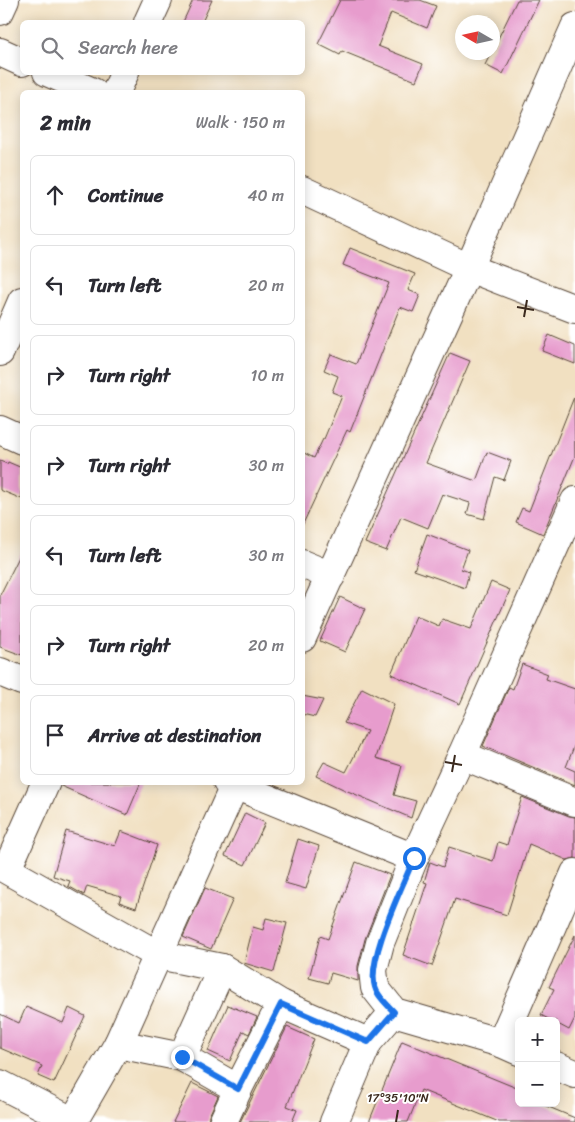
<!DOCTYPE html>
<html lang="en">
<head>
<meta charset="utf-8">
<style>
	body { margin:0; font-family:Sriracha,sans-serif; background:#f7f7f7; color:#2b2b33 }
	.controls { position:absolute; right:15px; bottom:15px; display:grid; overflow:hidden; border-radius:8px; box-shadow:0 2px 12px #0003 }
	.controls button { width:45px; height:45px; display:grid; place-items:center; padding:0; border:0; border-bottom:1px solid #e1e1e2; background:#fff; color:#2b2b33; font:25px sans-serif }
	.compass { position:absolute; left:455px; top:15px; width:45px; height:45px; border-radius:50%; background:#fff; box-shadow:0 2px 12px #0003; rotate:279deg }
	.stop { position:absolute; width:15px; height:15px; margin:-11px; border:4px solid #1a73e8; border-radius:50%; background:#fff }
	.stop.end { background:#1a73e8; border-color:#fff; box-shadow:0 1px 5px #0008 }
	.list { margin:0; padding:0; list-style:none }
	h2 { display:flex; justify-content:space-between; align-items:center; height:65px; margin:0; padding:0 20px; font-size:21px }
	h2 small { font-size:16px; font-weight:400; color:#7c7c81 }
	.list li { display:grid; grid-template-columns:32px 1fr auto; gap:15px; align-items:center; box-sizing:border-box; height:80px; margin:0 10px 10px; padding:0 10px; border:1px solid #e1e1e2; border-radius:8px }
	.list b { display:block; font-size:19px; white-space:nowrap }
	.list em { font-size:16px; font-style:normal; color:#7c7c81 }
	.icon { flex:none; width:28px; height:28px; fill:none; stroke:currentColor; stroke-width:2; stroke-linecap:round; stroke-linejoin:round }
	.map { position:relative; flex:none; width:575px; height:1122px; overflow:hidden }
	.search { position:absolute; background:#fff; box-shadow:0 2px 12px #0003; left:20px; top:20px; width:285px; height:55px; display:flex; align-items:center; gap:12px; box-sizing:border-box; padding:0 18px; border-radius:8px; color:#7c7c81; font-size:19px }
	.panel { position:absolute; background:#fff; box-shadow:0 2px 12px #0003; left:20px; top:90px; width:285px; height:695px; border-radius:8px }
	.map>svg:first-child { display:block }
	.building { fill:#e79ccd }
	.lines { fill:none; stroke-linecap:round; stroke-linejoin:round }
	.minor-casing { stroke:#564536; stroke-width:30 }
	.minor { stroke:#fff; stroke-width:28 }
	.route { stroke:#1a73e8; stroke-width:6 }
	.ticks { fill:none; stroke:#3b2a1e; stroke-width:2 }
	.ticks-label { font-size:12px; text-anchor:middle; fill:#3b2a1e; stroke:#fff; stroke-width:4; stroke-linejoin:round; paint-order:stroke }
</style>
</head>
<body>
<div class="map">
<svg width="575" height="1122" viewBox="0 0 575 1122">
	<rect width="100%" height="100%" fill="#fff"/>
	<filter id="ink" filterUnits="userSpaceOnUse"><feTurbulence type="fractalNoise" baseFrequency=".02" numOctaves="2"/><feDisplacementMap in="SourceGraphic" scale="10" xChannelSelector="R" yChannelSelector="G"/><feConvolveMatrix kernelMatrix="1 2 1 2 8 2 1 2 1" color-interpolation-filters="sRGB"/></filter>
	<filter id="wash" filterUnits="userSpaceOnUse"><feTurbulence type="fractalNoise" baseFrequency=".0096" numOctaves="4" result="noise"/><feDisplacementMap in="SourceGraphic" scale="20" xChannelSelector="R" yChannelSelector="G"/><feGaussianBlur stdDeviation="1.12" result="paint"/><feColorMatrix in="noise" values="0 0 0 0 0 0 0 0 0 0 0 0 0 0 0 0 0 1.4 0 .05"/><feComposite in="paint" operator="in"/></filter>
	<g filter="url(#wash)">
		<rect width="100%" height="100%" fill="#f1e0c1"/>
		<g id="blocks">
			<g class="building">
				<path d="M193,0h19l-10,22h-19z"/>
				<path d="M340,0h80l16,6 -9,22 -36,-15 -13,33 45,18 -7,17 -74,-30 -2,4 -22,-11z"/>
				<path d="M517,0h22l-36,74 -18,-9z"/>
				<path d="M350,248l65,26 -7,16 12,5 -7,17 -13,-5 -50,125 -3,-2 -45,96v-74l12,6 9,-19h1l18,-43 -10,-4 6,-16 -14,-6 7,-16 25,10 33,-81 -46,-18z"/>
				<path d="M549,335l26,11v18l-33,-13z"/>
				<path d="M450,353l20,8 -44,102 50,18 11,-29 24,9 -7,19 -9,-3 -11,42 -17,-5 3,-11 -28,-9 -14,34 -27,-11 -15,34 -21,-8z"/>
				<path d="M574,397l1,59 -32,78 -27,-12 6,-14 7,3z"/>
				<path d="M0,461l7,3 1,-2 14,6v31l-22,-9z"/>
				<path d="M427,534l41,16 -7,19 8,3 -4,16 -51,-18z"/>
				<path d="M22,551v104l-22,-8v-52z"/>
				<path d="M491,582l19,8 -50,114 -69,-30 25,-58 23,10 3,-7 29,10z"/>
				<path d="M340,597l25,12 -20,43 -25,-11z"/>
				<path d="M522,664l26,10 -2,5 29,10v55l-9,23 9,4v14l-92,-39 26,-59 4,2z"/>
				<path d="M362,688l32,16 -18,54 26,8 -8,29 22,6 -5,17 -68,-29 -27,-13 8,-14 22,10 21,-41 -23,-8z"/>
				<path d="M302,696l21,4 -8,17 -13,-3z"/>
				<path d="M61,782h80l-14,33 -66,-29z"/>
				<path d="M522,797l47,19 6,1v41l-8,2 -38,-16 -22,71 -52,-16 -23,67 -29,-11 24,-72 -3,-1 6,-20 13,5 6,-20 44,14 5,-19 9,3z"/>
				<path d="M245,813l20,10 -20,42 -20,-9z"/>
				<path d="M66,831l49,15 6,-15 36,14 -21,63 -17,-6 2,-6 -34,-10 -3,9 -16,-9 2,-5 -17,-5z"/>
				<path d="M298,839l21,7 -13,43 -21,-6z"/>
				<path d="M356,862l34,13 -25,64 -7,27v15l-27,-8 -3,10 -19,-5 11,-42 8,3z"/>
				<path d="M205,888l28,11 -22,50 -28,-12z"/>
				<path d="M266,918l21,5 -13,49 -30,-9 9,-36 10,3z"/>
				<path d="M575,935v83l-6,12 -13,-7v-2h-4l-11,-6 13,-26 -5,-2z"/>
				<path d="M228,1005l29,12 -8,17 -6,-3 -13,30 -22,-10z"/>
				<path d="M26,1007l37,16 6,-15 16,8 -31,67 -16,-7 4,-10 -42,-18v-34l19,9z"/>
				<path d="M287,1027l27,12 -27,67 10,4 -5,12h-52z"/>
				<path d="M402,1041l117,48v14h20l36,15v4h-76l-78,-32 -13,32h-39z"/>
				<path d="M192,1083l26,13 -9,20 -1,6h-35z"/>
			</g>
		</g>
	</g>
	<g filter="url(#ink)">
		<use href="#blocks" fill-opacity="0" stroke="#564536" stroke-width="1"/>
		<g class="lines">
			<defs>
				<g id="minor">
					<path d="M0,11l5,-11"/>
					<path d="M148,22l10,-22"/>
					<path d="M0,52l22,10"/>
					<path d="M47,72l46,20"/>
					<path d="M116,92l9,-20"/>
					<path d="M302,190l167,78 106,41"/>
					<path d="M0,352l22,-51"/>
					<path d="M0,430l22,10"/>
					<path d="M302,564l29,12"/>
					<path d="M302,638l167,-370 106,-241"/>
					<path d="M0,672l22,9"/>
					<path d="M462,755l113,47"/>
					<path d="M227,782l187,76"/>
					<path d="M0,866l158,89 64,13 59,36 87,38"/>
					<path d="M7,869l39,-87"/>
					<path d="M501,1043l74,-170"/>
					<path d="M118,1044l64,13 56,32"/>
					<path d="M519,1051l-18,-8 -107,-31 -19,-24 -2,-18 7,-27 34,-85 48,-103 113,-254"/>
					<path d="M182,1057l40,-89"/>
					<path d="M556,1066l19,8"/>
					<path d="M0,1084l74,38"/>
					<path d="M73,1122l45,-78 118,-262"/>
					<path d="M223,1122l15,-33 43,-85"/>
					<path d="M334,1122l34,-80 26,-30"/>
				</g>
			</defs>
			<use href="#minor" class="minor-casing"/>
			<use href="#minor" class="minor"/>
		</g>
	</g>
	<g class="lines" filter="url(#ink)">
		<path class="route" d="M182,1057l56,32 43,-85 87,38 26,-30c-6,-7 -17,-16 -19,-25 -9,-27 28,-101 39,-129"/>
	</g>
	<path class="ticks" d="M517,307l17,3M524,317l3,-17M445,762l17,3M452,772l3,-17M396,1122l2,-12"/>
	<g class="ticks-label">
		<text x="398" y="1102">17°35'10"N</text>
	</g>
</svg>
<div class="controls">
<button>+</button>
<button>−</button>
</div>
<svg class="compass" viewBox="-18 -18 36 36"><path d="M0-13l5 13h-10z" fill="#e53935"/><path d="M0 13l5-13h-10z" fill="#7c7c81"/></svg>
<div class="stop" style="left:414px;top:858px"></div>
<div class="stop end" style="left:182px;top:1057px"></div>
<div class="search"><svg class="icon" aria-label="search" viewBox="0 0 24 24"><circle cx="10" cy="10" r="6"/><path d="M15 15l6 6"/></svg>Search here</div>
<section class="panel">
<h2>2 min<small>Walk · 150 m</small></h2>
<ul class="list">
<li><svg class="icon" aria-label="ahead" viewBox="0 0 24 24"><path d="M12 20V5M6 11l6-6 6 6"/></svg><div><b>Continue</b></div><em>40 m</em></li>
<li><svg class="icon" aria-label="left" viewBox="0 0 24 24"><path d="M17 20v-9H6M10 6l-5 5 5 5"/></svg><div><b>Turn left</b></div><em>20 m</em></li>
<li><svg class="icon" aria-label="right" viewBox="0 0 24 24"><path d="M7 20v-9h11M14 6l5 5-5 5"/></svg><div><b>Turn right</b></div><em>10 m</em></li>
<li><svg class="icon" aria-label="right" viewBox="0 0 24 24"><path d="M7 20v-9h11M14 6l5 5-5 5"/></svg><div><b>Turn right</b></div><em>30 m</em></li>
<li><svg class="icon" aria-label="left" viewBox="0 0 24 24"><path d="M17 20v-9H6M10 6l-5 5 5 5"/></svg><div><b>Turn left</b></div><em>30 m</em></li>
<li><svg class="icon" aria-label="right" viewBox="0 0 24 24"><path d="M7 20v-9h11M14 6l5 5-5 5"/></svg><div><b>Turn right</b></div><em>20 m</em></li>
<li><svg class="icon" aria-label="arrive" viewBox="0 0 24 24"><path d="M6 21V4h12l-3 4 3 4H6"/></svg><div><b>Arrive at destination</b></div></li>
</ul>
</section>
</div>
</body>
</html>
